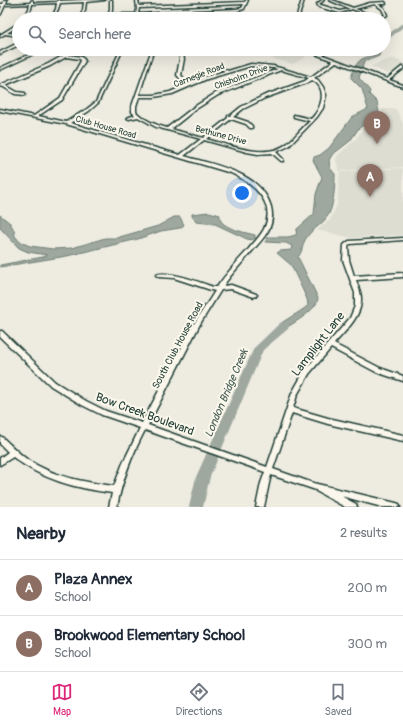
<!DOCTYPE html>
<html lang="en">
<head>
<meta charset="utf-8">
<style>
	body { margin:0; font-family:Pangolin,sans-serif; background:#f6f6f7; color:#1f2937 }
	.you { position:absolute; left:242px; top:193px; width:14px; height:14px; margin:-10px; border:3px solid #fff; border-radius:50%; background:#1a73e8; box-shadow:0 0 0 6px #1a73e833 }
	.badge { display:grid; place-items:center; width:26px; height:26px; border-radius:50%; background:#db2777; color:#fff; font-size:13px; font-weight:700 }
	.pin { position:absolute; translate:-50% -33px; filter:drop-shadow(0 1px 2px #0008) }
	.pin::after { content:''; position:absolute; top:21px; width:14px; height:12px; background:inherit; clip-path:polygon(0 0,100% 0,50% 100%) }
	.list { margin:0; padding:0; list-style:none }
	h2 { display:flex; justify-content:space-between; align-items:center; height:52px; margin:0; padding:0 16px; font-size:17px }
	h2 small { font-size:13px; font-weight:400; color:#747a83 }
	.list li { display:grid; grid-template-columns:26px 1fr auto; gap:12px; align-items:center; box-sizing:border-box; height:56px; padding:0 16px; border-top:1px solid #e0e1e3 }
	.list b { display:block; font-size:15px; white-space:nowrap }
	.list p { margin:0; font-size:13px; white-space:nowrap; color:#747a83 }
	.list em { font-size:13px; font-style:normal; color:#747a83 }
	.icon { flex:none; width:22px; height:22px; fill:none; stroke:currentColor; stroke-width:2; stroke-linecap:round; stroke-linejoin:round }
	.map { position:relative; flex:none; width:403px; height:507px; overflow:hidden }
	.search { position:absolute; background:#fff; box-shadow:0 4px 16px #0002; left:12px; right:12px; top:12px; height:44px; display:flex; align-items:center; gap:10px; box-sizing:border-box; padding:0 14px; border-radius:22px; color:#747a83; font-size:15px }
	.sheet { height:164px; background:#fff }
	nav { display:flex; justify-content:space-around; align-items:center; box-sizing:border-box; height:56px; border-top:1px solid #e0e1e3; background:#fff; font-size:11px; color:#747a83 }
	nav a { display:grid; justify-items:center; gap:2px }
	nav .on { color:#db2777 }
	.map>svg:first-child { display:block }
	.built { fill:#ddddd2 }
	.water { fill:#9fa89f; stroke:#6c7d74 }
	.lines { fill:none; stroke-linecap:round; stroke-linejoin:round }
	.river { fill:#9fa89f; fill-rule:evenodd }
	.minor-casing { stroke:#1f3d34; stroke-width:3 }
	.minor { fill:#fbf7ec; fill-rule:evenodd }
	.labels { text-anchor:middle; stroke-width:4; stroke-linejoin:round; paint-order:stroke }
	.far-street-label { font-size:9px; fill:#1f3d34; stroke:#fbf7ec }
	.street-label { font-size:10px; fill:#1f3d34; stroke:#fbf7ec }
	.water-label { font-size:11px; font-style:italic; fill:#455d54; stroke:#fbf7ec }
	.near-street-label { font-size:12px; fill:#1f3d34; stroke:#fbf7ec }
</style>
</head>
<body>
<div class="map">
<svg width="403" height="507" viewBox="0 0 403 507">
	<rect width="100%" height="100%" fill="#eeece1"/>
	<filter id="ink" filterUnits="userSpaceOnUse"><feTurbulence type="fractalNoise" baseFrequency=".025" numOctaves="2"/><feDisplacementMap in="SourceGraphic" scale="8" xChannelSelector="R" yChannelSelector="G"/><feConvolveMatrix kernelMatrix="1 2 1 2 8 2 1 2 1" color-interpolation-filters="sRGB"/></filter>
	<g filter="url(#ink)">
		<g class="built">
			<path d="M261,49h36l9,8 -13,7 -33,-9z"/>
			<path d="M392,58l11,4v5l-16,7 -16,-8z"/>
			<path d="M382,109h14l7,15v43l-64,4 -3,-10 1,-5 18,-16 9,-13 17,-14z"/>
			<path d="M403,168v67l-51,3 -35,-8 13,-10 7,-15 3,-33z"/>
		</g>
		<g class="water">
			<path d="M376,49h5l-2,7 -15,6 -5,16 11,13 -1,3 8,8 2,10 -5,6 -15,10 -9,13 -18,14 -3,5 1,8 5,6c0,11 -1,34 -8,43 -5,8 -17,13 -22,23 -3,6 -2,11 -7,17l20,41c-1,14 -29,27 -40,35l-5,1c1,-11 27,-20 35,-29l-1,-6 -16,-34 -14,-12 3,-2 11,-1 1,-4 -6,-3 -21,-1 3,-5h20l8,-2 1,-6 17,-15 2,-20 6,-17 -9,-17 1,-3 6,-2 9,-7 23,-31 16,-8 -6,-20 -11,-11c2,-7 5,-16 11,-19 6,-3 10,-2 15,-7z"/>
			<path d="M209,212l11,3c0,2 0,4 1,6 5,8 26,12 34,14v3l-3,2 -5,-1 -32,-15 -19,-2 -4,-6v-2z"/>
			<path d="M0,215l10,8 4,7 1,6 5,6 10,4 23,3 19,-1 33,-10h11l42,-12 16,-9h6l4,8 -4,3 -19,3 -23,8 -71,17 -67,11v-2l43,-8 4,-2 -19,-3 -9,-4 -19,-20z"/>
		</g>
		<g class="lines">
			<g class="river">
				<path d="M401,24h2v3l-19,16v-5z"/>
				<path d="M284,322l4,1 1,3 -1,3 -25,21 -53,127 -7,30h-14l7,-30 58,-129 26,-25z"/>
			</g>
			<defs>
				<g id="minor">
					<path d="M5,0h2l-1,4 24,-1 2,-3 1,1v2l24,-1 1,-2h2v1l24,-1h21l-19,2 -1,8 -4,9h-2l4,-9 1,-8 -24,1 -2,6 -5,10h-2l5,-10 1,-6 -25,1 -1,5 -6,10h-2l6,-10 1,-5 -25,1 -4,9 -1,1v-4l2,-5h-2v-2h3z"/>
					<path d="M110,0h2v9l-1,5h25l1,-5 -1,-9h2l1,6 106,-4 1,-2h2l-4,9 -7,2 -47,2 3,6h-2l-3,-6 -50,2 -1,4h-2v-4l-25,1 -1,3h-2l3,-10zM244,4l-2,4 -5,1 -99,5 1,-6z"/>
					<path d="M302,0h2l-6,19h-2z"/>
					<path d="M322,0h2l-5,4 2,1 19,6 10,-2 -21,-9h3l21,8 17,-5 15,-1 1,2h-8l6,4 3,7 -6,4h-4l-25,-10 -12,4 -21,-6 -2,-3zM375,4l7,5 3,6 -6,3 -24,-9 15,-4z"/>
					<path d="M19,23v2l-12,8 12,1v2l-14,-2 -5,3v-2z"/>
					<path d="M18,43h1v2l-19,9v-2z"/>
					<path d="M41,49h3l-44,21v-2z"/>
					<path d="M75,49h3l-10,6 14,2 3,4 -23,39 -24,16 28,6 21,-13 9,-7 25,-53h2l-25,54 -9,8 -19,12 110,32 21,-16 -45,-12 -18,-10 -9,2 -2,-1 8,-3 -3,-3v-6l20,-57h2l-15,46h15l16,-3 19,-8 -7,-3 -5,-6 3,-16v-10h2l2,10 -3,16 3,4 8,4 13,-6 20,-6 -8,-4 -1,-1 2,-1 10,6 23,-7 22,2 38,11 22,-16 -30,-12h4l80,30 16,-13v3l-14,11 14,5v2l-67,-25 -22,16 4,2 5,7 3,8 -3,13 -6,9 -28,29 -13,6 7,7v2h-2l-9,-8 -14,1 -11,-2 -43,-12 -20,16c30,9 77,16 87,51 2,8 1,17 -3,24 -4,7 -10,13 -15,19 -10,12 -21,23 -30,36l8,-1 25,9 1,1 -1,1 -2,1 -23,-8 -10,1 -21,34 -52,101 119,42 25,-74 13,-23 45,-52 5,-12v-13l-12,-33 1,-15 5,-4 54,-3v2l-53,4 -2,2 1,14 5,16 49,-3v4l-47,3c1,4 3,8 4,12 6,21 -14,38 -26,52l46,24 23,8v5l-27,-9 -45,-24 -22,26 -12,21 -4,13 35,10 75,17v6l-75,-17 -36,-11 -19,56 40,14 83,20 3,1 1,3h-18l-41,-11 15,8 1,3h-12l-29,-16v-1l-45,-15 -2,8 -5,24h-8l5,-24 4,-11 -120,-42c-13,25 -23,50 -28,77h-8l3,-14c-37,-5 -69,-13 -99,-36l-13,8v-7l8,-6 -8,-8v-8l2,1c9,8 16,16 26,23 26,17 56,22 86,26l9,-23 17,-35 -38,-13 -20,-10 -31,-19 -51,-49v-6h2l53,51 31,19 20,10 36,12 52,-99 21,-33 -4,-1 -37,-12 -15,-1 -3,-2c10,-6 46,8 57,12h4c9,-13 19,-24 30,-36 5,-7 13,-14 17,-22 13,-27 -12,-46 -33,-56l-165,-49 -66,-13v-2l34,7 26,-18 21,-37 -1,-2 -14,-2 -16,9 -45,19 12,7 8,1v2l-10,-1 -13,-8 -2,1v-2l48,-21zM251,66l22,2 5,1 -62,24 -22,14 -27,21c-11,-3 -23,-8 -31,-16v-6l3,-9h15l18,-3 35,-15zM281,70l28,8 -4,3 -42,15 -22,11 -11,9h-2v2l-25,20 -32,-9 25,-20 22,-14zM312,80c16,8 10,28 -1,39l-17,-4v2l16,4c-8,7 -14,15 -22,22 -21,18 -58,2 -82,-4l25,-20 15,5 4,4h2v-2l-4,-4 -15,-5 10,-8 22,-11 42,-15z"/>
					<path d="M240,49h3l-2,2 -1,-1z"/>
					<path d="M337,49h6c-1,1 -5,1 -6,0z"/>
				</g>
			</defs>
			<use href="#minor" class="minor-casing"/>
			<use href="#minor" class="minor"/>
		</g>
	</g>
	<g class="labels">
		<g class="far-street-label">
			<text transform="translate(199 75) rotate(-21)" y="3">Carnegie Road</text>
			<text transform="translate(241 77) rotate(-20)" y="3">Chisholm Drive</text>
			<text transform="translate(106 127) rotate(16)" y="3">Club House Road</text>
			<text transform="translate(221 135) rotate(15)" y="3">Bethune Drive</text>
		</g>
		<g class="street-label">
			<text transform="translate(177 345) rotate(-62)" y="4">South Club House Road</text>
		</g>
		<g class="water-label">
			<text transform="translate(226 393) rotate(-67)" y="4">London Bridge Creek</text>
		</g>
		<g class="near-street-label">
			<text transform="translate(318 344) rotate(-52)" y="4">Lamplight Lane</text>
			<text transform="translate(145 414) rotate(20)" y="4">Bow Creek Boulevard</text>
		</g>
	</g>
</svg>
<div class="you"></div>
<div class="pin badge" style="left:370px;top:197px;background:#8d6e63">A</div>
<div class="pin badge" style="left:377px;top:144px;background:#8d6e63">B</div>
<div class="search"><svg class="icon" aria-label="search" viewBox="0 0 24 24"><circle cx="10" cy="10" r="6"/><path d="M15 15l6 6"/></svg>Search here</div>
</div>
<section class="sheet">
<h2>Nearby<small>2 results</small></h2>
<ul class="list">
<li><span class="badge" style="background:#8d6e63">A</span><div><b>Plaza Annex</b><p>School</p></div><em>200 m</em></li>
<li><span class="badge" style="background:#8d6e63">B</span><div><b>Brookwood Elementary School</b><p>School</p></div><em>300 m</em></li>
</ul>
</section>
<nav>
<a class="on"><svg class="icon" aria-label="map" viewBox="0 0 24 24"><path d="M3 6l6-2 6 2 6-2v14l-6 2-6-2-6 2zM9 4v14M15 6v14"/></svg>Map</a>
<a><svg class="icon" aria-label="directions" viewBox="0 0 24 24"><path d="M12 3l9 9-9 9-9-9zM9 14v-3h6M13 9l2 2-2 2"/></svg>Directions</a>
<a><svg class="icon" aria-label="saved" viewBox="0 0 24 24"><path d="M7 4h10v16l-5-4-5 4z"/></svg>Saved</a>
</nav>
</body>
</html>
